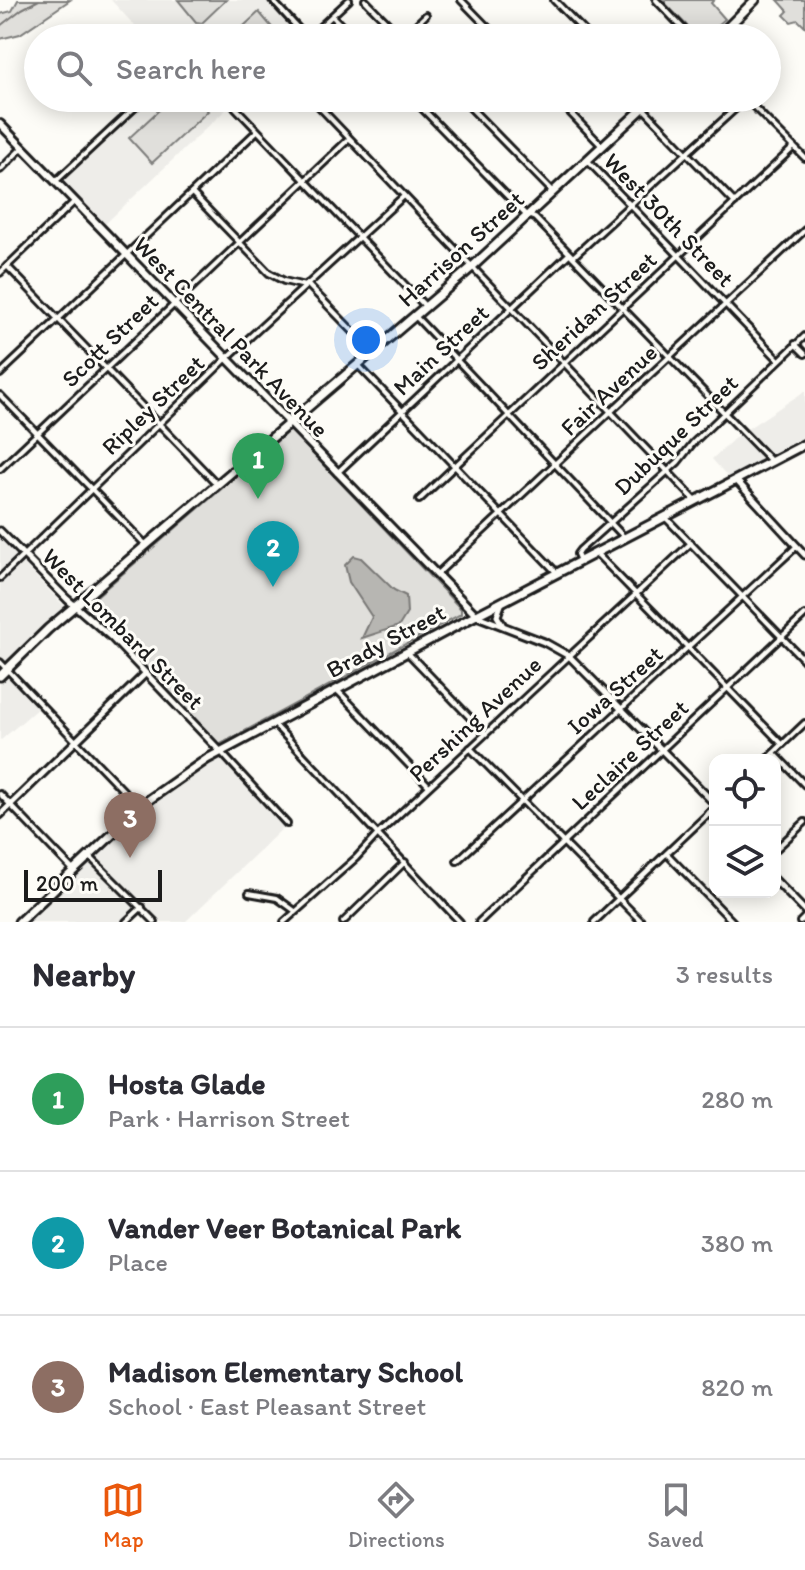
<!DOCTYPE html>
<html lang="en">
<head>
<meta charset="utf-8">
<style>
	body { margin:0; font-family:Itim,sans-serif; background:#f7f7f7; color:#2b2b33 }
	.controls { position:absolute; right:24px; bottom:24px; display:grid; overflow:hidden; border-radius:16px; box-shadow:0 4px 20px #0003 }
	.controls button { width:72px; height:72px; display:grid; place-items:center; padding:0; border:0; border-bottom:2px solid #e1e1e2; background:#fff; color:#2b2b33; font:40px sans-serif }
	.scale { position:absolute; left:24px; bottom:20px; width:138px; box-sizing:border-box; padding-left:8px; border:4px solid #1c1c1c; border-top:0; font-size:22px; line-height:28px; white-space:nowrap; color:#1c1c1c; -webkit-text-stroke:6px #fdfcf7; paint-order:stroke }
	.you { position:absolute; left:366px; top:340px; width:28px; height:28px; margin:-20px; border:6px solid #fff; border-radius:50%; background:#1a73e8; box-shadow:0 0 0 12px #1a73e833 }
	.badge { display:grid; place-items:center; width:52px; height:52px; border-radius:50%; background:#ea580c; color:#fff; font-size:26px; font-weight:700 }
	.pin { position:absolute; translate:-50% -66px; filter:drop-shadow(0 2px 4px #0008) }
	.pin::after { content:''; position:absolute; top:42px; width:28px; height:24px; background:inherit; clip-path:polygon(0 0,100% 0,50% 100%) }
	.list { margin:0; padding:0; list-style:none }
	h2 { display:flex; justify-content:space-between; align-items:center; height:104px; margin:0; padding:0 32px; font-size:34px }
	h2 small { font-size:26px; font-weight:400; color:#7c7c81 }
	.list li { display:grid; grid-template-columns:52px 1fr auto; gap:24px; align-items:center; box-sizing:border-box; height:144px; padding:0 32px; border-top:2px solid #e1e1e2 }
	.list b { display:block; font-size:30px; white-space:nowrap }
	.list p { margin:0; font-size:26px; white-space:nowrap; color:#7c7c81 }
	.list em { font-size:26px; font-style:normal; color:#7c7c81 }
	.icon { flex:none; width:44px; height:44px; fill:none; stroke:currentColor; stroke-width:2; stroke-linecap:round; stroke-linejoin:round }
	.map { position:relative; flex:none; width:805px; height:922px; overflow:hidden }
	.search { position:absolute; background:#fff; box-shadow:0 4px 20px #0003; left:24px; right:24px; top:24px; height:88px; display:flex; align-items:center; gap:20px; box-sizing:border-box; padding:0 28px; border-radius:44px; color:#7c7c81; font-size:30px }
	.sheet { height:536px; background:#fff }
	nav { display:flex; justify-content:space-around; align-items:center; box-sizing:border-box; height:112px; border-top:2px solid #e1e1e2; background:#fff; font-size:22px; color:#7c7c81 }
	nav a { display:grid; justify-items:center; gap:4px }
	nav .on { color:#ea580c }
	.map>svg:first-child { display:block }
	.built { fill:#eeede9 }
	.green { fill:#e0dfdb; stroke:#7e7e7c; stroke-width:2 }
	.water { fill:#b7b6b2; stroke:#797876; stroke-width:2 }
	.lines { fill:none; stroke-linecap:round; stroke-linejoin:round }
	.stream { stroke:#797876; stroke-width:2 }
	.minor-casing { stroke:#1c1c1c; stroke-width:10 }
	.tertiary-casing { stroke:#1c1c1c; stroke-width:11 }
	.secondary-casing { stroke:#1c1c1c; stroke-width:12 }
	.trunk-casing { stroke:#1c1c1c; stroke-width:13 }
	.minor { stroke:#fdfcf7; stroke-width:4 }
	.tertiary { stroke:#fdfcf7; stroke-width:5 }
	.secondary { stroke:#fdfcf7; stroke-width:6 }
	.trunk { stroke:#fdfcf7; stroke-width:7 }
	.labels { text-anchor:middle; stroke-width:6; stroke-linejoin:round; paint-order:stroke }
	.street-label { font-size:24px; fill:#1c1c1c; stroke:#fdfcf7 }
</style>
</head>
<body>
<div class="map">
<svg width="805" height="922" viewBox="0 0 805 922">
	<rect width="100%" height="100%" fill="#fdfcf7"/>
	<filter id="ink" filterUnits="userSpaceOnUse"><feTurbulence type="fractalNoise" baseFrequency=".0125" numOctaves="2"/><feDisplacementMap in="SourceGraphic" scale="16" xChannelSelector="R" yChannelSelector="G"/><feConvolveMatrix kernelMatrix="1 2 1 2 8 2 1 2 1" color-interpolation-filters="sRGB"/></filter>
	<g filter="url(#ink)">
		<g class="built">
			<path d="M111,0h156l34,38h-155z"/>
			<path d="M150,98h88l-133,126 -43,-43z"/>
			<path d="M805,391v45l-77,41 -16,-18 26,-24z"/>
			<path d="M0,539l64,67 -64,61z"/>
			<path d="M0,670l38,38 -37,32 -1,-1z"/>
			<path d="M221,757l65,68 -101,97h-25l-18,-19 -22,19h-92l127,-121z"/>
		</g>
		<g class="green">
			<path d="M18,0h52l-50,34 -20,5v-25l12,-3z"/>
			<path d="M178,0h48l-24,23 -6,-1z"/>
			<path d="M662,0h52l-3,3 14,16 -22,19h-4z"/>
			<path d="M778,0h27v27l-7,-7 -7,2 -7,-7 4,-4z"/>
			<path d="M259,12l22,26h-50z"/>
			<path d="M172,98h24l12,13 -56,52 -23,-25z"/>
			<path d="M290,430l171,179v5l-242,131 -113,-118 -22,-20z"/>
		</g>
		<path class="water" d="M354,556l7,2 33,32 12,6 1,17 -8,13 -37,12 10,-21 -23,-35 -4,-17z"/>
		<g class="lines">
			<path class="stream" d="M0,26l22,-17 17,-9"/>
			<defs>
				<g id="minor">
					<path d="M272,0l35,38"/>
					<path d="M365,0l37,38"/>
					<path d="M461,0l37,38"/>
					<path d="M554,0l37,38"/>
					<path d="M656,0l36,38"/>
					<path d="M332,16l22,22"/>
					<path d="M308,38l41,-38"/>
					<path d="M402,38l24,-23"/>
					<path d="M311,98l384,402"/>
					<path d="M412,98l113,116 10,4 237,244"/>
					<path d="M461,98l91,93"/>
					<path d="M556,98l46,48"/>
					<path d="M745,98l60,60"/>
					<path d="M235,107l190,199"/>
					<path d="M643,108l92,95"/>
					<path d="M587,160l192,200"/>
					<path d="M0,170l23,-23"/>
					<path d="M56,181l89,-83"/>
					<path d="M192,193l77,80 15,8 21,5"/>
					<path d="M573,257l173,-158"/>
					<path d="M7,266l210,218"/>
					<path d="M0,273l75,-72"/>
					<path d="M307,284l65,67"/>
					<path d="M416,317l208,220"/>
					<path d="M795,344l10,10"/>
					<path d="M359,366l197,206"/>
					<path d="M0,374l257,-243"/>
					<path d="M0,395l146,150"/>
					<path d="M0,469l349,-330"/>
					<path d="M337,473l231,-218"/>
					<path d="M419,500l375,-353"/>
					<path d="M665,517l140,144"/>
					<path d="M596,553l186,191"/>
					<path d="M580,561l-3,-7 3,-4 98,-88 15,-19 112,-107"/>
					<path d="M436,575l369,-345"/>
					<path d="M0,578l227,-220 177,-162"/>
					<path d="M408,653l77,80"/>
					<path d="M0,662l140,146"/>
					<path d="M337,690l92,96"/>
					<path d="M274,724l186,198"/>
					<path d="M470,748l172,174"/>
					<path d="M221,752l66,72"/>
					<path d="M774,753l31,32"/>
					<path d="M766,760l39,-37"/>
					<path d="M0,794l73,76"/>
					<path d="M775,850l30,-28"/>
					<path d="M667,854l66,68"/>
					<path d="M89,856l66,66"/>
					<path d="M457,861l340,-315"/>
					<path d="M249,893l28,5 18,13"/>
					<path d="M126,922l16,-15"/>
					<path d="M284,922l72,-64 22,-24 313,-291"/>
					<path d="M343,922l62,-60"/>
					<path d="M479,922l326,-307"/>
					<path d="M594,922l115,-109"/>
					<path d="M800,922l5,-5"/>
				</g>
				<g id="tertiary">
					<path d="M736,480l69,75"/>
					<path d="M0,531l67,68 44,38 110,115"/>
					<path d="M477,616l67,26 25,14 146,148"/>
					<path d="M502,624l-5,-8 5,-14"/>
					<path d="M715,808l-6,5 6,6"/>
					<path d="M0,815l145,-141"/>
					<path d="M775,880l30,31"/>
				</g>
				<path id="secondary" d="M0,124l476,491"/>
				<g id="trunk">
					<path d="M717,38l38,-38"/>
					<path d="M0,676l48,-47 424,-362 182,-169"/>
					<path d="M19,922l131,-123 57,-40 262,-140 336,-175"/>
				</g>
			</defs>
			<use href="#minor" class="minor-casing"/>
			<use href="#tertiary" class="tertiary-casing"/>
			<use href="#secondary" class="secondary-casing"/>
			<use href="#trunk" class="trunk-casing"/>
			<use href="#minor" class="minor"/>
			<use href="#tertiary" class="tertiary"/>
			<use href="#secondary" class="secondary"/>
			<use href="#trunk" class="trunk"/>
		</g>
	</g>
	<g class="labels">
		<g class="street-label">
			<text transform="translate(669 220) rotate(46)" y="8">West 30th Street</text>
			<text transform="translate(461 249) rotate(-42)" y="8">Harrison Street</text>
			<text transform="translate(594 311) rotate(-43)" y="8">Sheridan Street</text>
			<text transform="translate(231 337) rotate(46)" y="8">West Central Park Avenue</text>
			<text transform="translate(110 340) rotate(-44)" y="8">Scott Street</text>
			<text transform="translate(441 350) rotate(-43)" y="8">Main Street</text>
			<text transform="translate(609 390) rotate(-43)" y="8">Fair Avenue</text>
			<text transform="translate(153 405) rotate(-44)" y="8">Ripley Street</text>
			<text transform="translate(676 435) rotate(-44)" y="8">Dubuque Street</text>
			<text transform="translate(123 629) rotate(45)" y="8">West Lombard Street</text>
			<text transform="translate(386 641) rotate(-28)" y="8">Brady Street</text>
			<text transform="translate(615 690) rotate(-42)" y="8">Iowa Street</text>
			<text transform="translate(475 719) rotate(-43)" y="8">Pershing Avenue</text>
			<text transform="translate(630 755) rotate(-43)" y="8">Leclaire Street</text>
		</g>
	</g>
</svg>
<div class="controls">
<button><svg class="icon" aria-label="locate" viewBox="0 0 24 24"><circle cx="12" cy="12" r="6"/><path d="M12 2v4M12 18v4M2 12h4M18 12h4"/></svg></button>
<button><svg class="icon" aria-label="layers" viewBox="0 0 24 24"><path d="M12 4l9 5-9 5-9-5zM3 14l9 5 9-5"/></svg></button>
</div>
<div class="scale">200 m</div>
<div class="you"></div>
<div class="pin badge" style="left:258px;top:499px;background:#2e9e5b">1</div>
<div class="pin badge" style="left:273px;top:587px;background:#0f9aa8">2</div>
<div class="pin badge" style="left:130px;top:858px;background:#8d6e63">3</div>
<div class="search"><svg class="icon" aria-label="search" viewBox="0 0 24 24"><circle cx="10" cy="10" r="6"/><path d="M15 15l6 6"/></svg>Search here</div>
</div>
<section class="sheet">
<h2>Nearby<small>3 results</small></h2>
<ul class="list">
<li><span class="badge" style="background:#2e9e5b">1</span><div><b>Hosta Glade</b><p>Park · Harrison Street</p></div><em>280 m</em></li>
<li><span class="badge" style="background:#0f9aa8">2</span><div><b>Vander Veer Botanical Park</b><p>Place</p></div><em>380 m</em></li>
<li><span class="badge" style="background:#8d6e63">3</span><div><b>Madison Elementary School</b><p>School · East Pleasant Street</p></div><em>820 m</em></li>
</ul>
</section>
<nav>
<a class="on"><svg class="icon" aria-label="map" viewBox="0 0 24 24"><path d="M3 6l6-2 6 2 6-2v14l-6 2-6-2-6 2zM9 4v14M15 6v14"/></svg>Map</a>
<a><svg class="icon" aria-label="directions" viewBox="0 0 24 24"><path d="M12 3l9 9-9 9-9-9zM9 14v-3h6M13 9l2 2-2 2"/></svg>Directions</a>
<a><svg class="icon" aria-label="saved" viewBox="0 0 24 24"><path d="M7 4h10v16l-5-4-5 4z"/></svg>Saved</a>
</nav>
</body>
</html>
